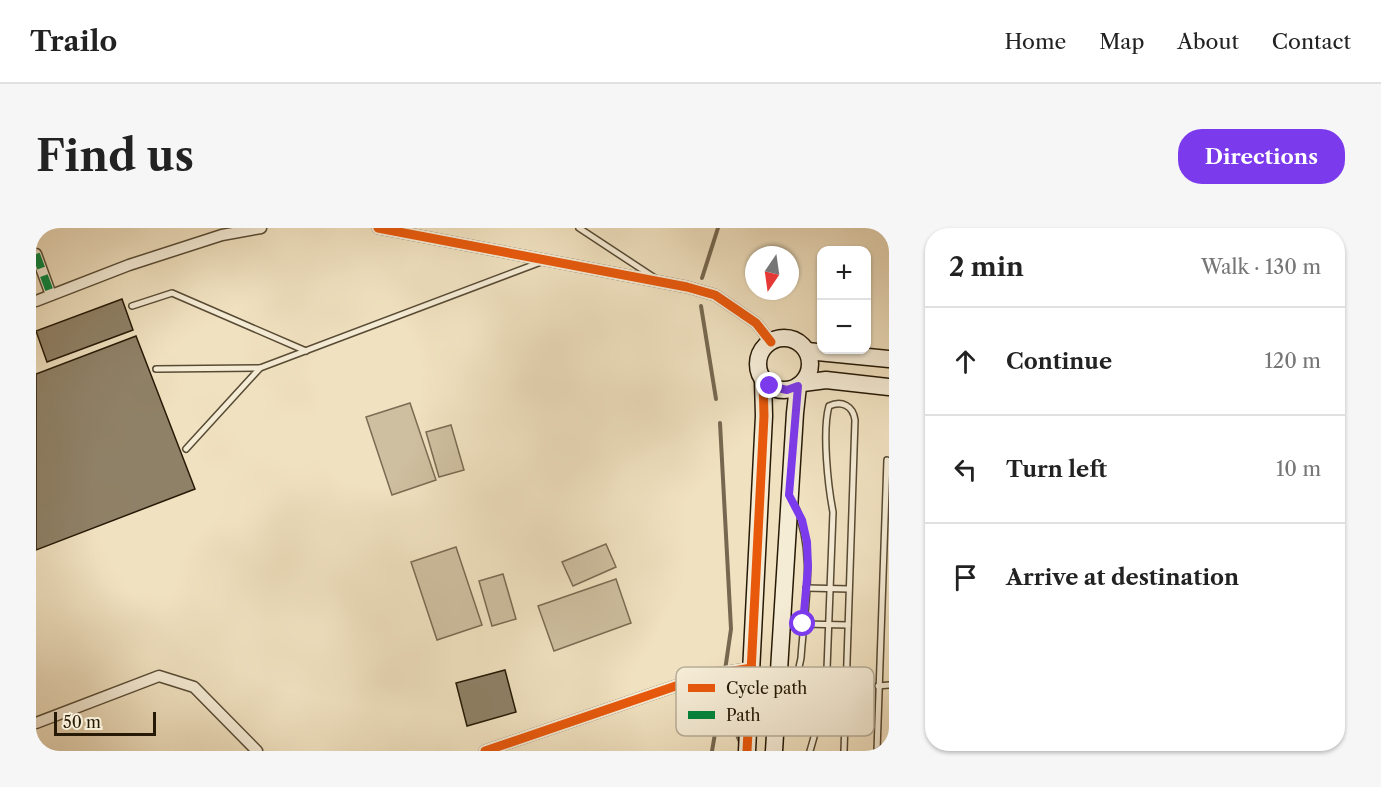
<!DOCTYPE html>
<html lang="en">
<head>
<meta charset="utf-8">
<style>
	body { margin:0; font-family:"Libre Caslon Text",serif; background:#f6f6f6; color:#222 }
	.controls { position:absolute; right:18px; top:18px; display:grid; overflow:hidden; border-radius:12px; box-shadow:0 2px 4px #0004 }
	.controls button { width:54px; height:54px; display:grid; place-items:center; padding:0; border:0; border-bottom:2px solid #e0e0e0; background:#fff; color:#222; font:30px sans-serif }
	.compass { position:absolute; left:709px; top:18px; width:54px; height:54px; border-radius:50%; background:#fff; box-shadow:0 2px 4px #0004; rotate:193deg }
	.scale { position:absolute; left:18px; bottom:15px; width:102px; box-sizing:border-box; padding-left:6px; border:3px solid #261906; border-top:0; font-size:16px; line-height:21px; white-space:nowrap; color:#261906; -webkit-text-stroke:4px #f5ecd6; paint-order:stroke }
	.stop { position:absolute; width:18px; height:18px; margin:-14px; border:4px solid #7c3aed; border-radius:50%; background:#fff }
	.stop.end { background:#7c3aed; border-color:#fff; box-shadow:0 2px 6px #0008 }
	.list { margin:0; padding:0; list-style:none }
	h2 { display:flex; justify-content:space-between; align-items:center; height:78px; margin:0; padding:0 24px; font-size:26px }
	h2 small { font-size:20px; font-weight:400; color:#767676 }
	.list li { display:grid; grid-template-columns:39px 1fr auto; gap:18px; align-items:center; box-sizing:border-box; height:108px; padding:0 24px; border-top:2px solid #e0e0e0 }
	.list b { display:block; font-size:22px; white-space:nowrap }
	.list em { font-size:20px; font-style:normal; color:#767676 }
	.icon { flex:none; width:33px; height:33px; fill:none; stroke:currentColor; stroke-width:2; stroke-linecap:round; stroke-linejoin:round }
	.map { position:relative; flex:none; width:853px; height:523px; overflow:hidden; border-radius:24px }
	header { display:flex; align-items:center; gap:36px; box-sizing:border-box; height:84px; padding:0 30px; background:#fff; border-bottom:2px solid #e0e0e0 }
	header strong { font-size:28px }
	nav { display:flex; gap:33px; margin-inline-start:auto; font-size:21px }
	.intro { display:flex; align-items:center; justify-content:space-between; box-sizing:border-box; height:144px; padding:0 36px }
	h1 { margin:0; font-size:42px }
	.button { padding:15px 27px; border-radius:24px; background:#7c3aed; color:#fff; font-size:21px; font-weight:700 }
	main { display:flex; gap:36px; padding:0 36px }
	aside { flex:1; background:#fff; border-radius:24px; box-shadow:0 2px 4px #0004 }
	.map>svg:first-child { display:block }
	.green { fill:#cebfa0; stroke:#7a6c53; stroke-width:1.5 }
	.lines { fill:none; stroke-linecap:round; stroke-linejoin:round }
	.stream { stroke:#766850; stroke-width:4 }
	.building { fill:#8f8167; stroke:#261906; stroke-width:1.5 }
	.lane-casing { stroke:#584b34; stroke-width:8 }
	.street-casing { stroke:#584b34; stroke-width:13 }
	.secondary-casing { stroke:#261906; stroke-width:19 }
	.lane { stroke:#f5ecd6; stroke-width:5 }
	.street { stroke:#f5ecd6; stroke-width:10 }
	.secondary { stroke:#f5ecd6; stroke-width:16 }
	.quiet { stroke:#00873e; stroke-width:8; stroke-dasharray:15 8; stroke-linecap:butt }
	.cycleway-casing { stroke:#f5ecd6; stroke-width:13 }
	.cycleway { stroke:#e8590c; stroke-width:9 }
	.route { stroke:#7c3aed; stroke-width:8 }
	.key { fill:#f5ecd6; stroke:#b7ad98; stroke-width:1.5 }
	.key-label { font-size:16px; fill:#261906 }
</style>
</head>
<body>
<header>
<strong>Trailo</strong>
<nav><a>Home</a><a>Map</a><a>About</a><a>Contact</a></nav>
</header>
<div class="intro"><h1>Find us</h1><a class="button">Directions</a></div>
<main>
<div class="map">
<svg width="853" height="523" viewBox="0 0 853 523">
	<rect width="100%" height="100%" fill="#f0e1c0"/>
	<filter id="stains"><feTurbulence type="fractalNoise" baseFrequency=".00333" numOctaves="4"/><feColorMatrix values="0 0 0 0 .2 0 0 0 0 .09 0 0 0 0 .02 0 0 0 .5 -.17"/></filter>
	<radialGradient id="worn" r=".72"><stop offset=".6" stop-color="#630" stop-opacity="0"/><stop offset="1" stop-color="#630" stop-opacity=".3"/></radialGradient>
	<g class="green">
		<path d="M374,175l26,77 -44,15 -26,-78z"/>
		<path d="M415,197l13,45 -25,7 -13,-45z"/>
		<path d="M570,316l10,23 -43,19 -11,-24z"/>
		<path d="M420,319l26,78 -45,15 -26,-78z"/>
		<path d="M467,346l13,45 -24,7 -13,-45z"/>
		<path d="M580,351l15,44 -77,28 -16,-45z"/>
	</g>
	<g class="lines">
		<g class="stream">
			<path d="M666,50l16,-50"/>
			<path d="M665,78l15,93"/>
			<path d="M684,195l11,206 -10,69 19,44"/>
			<path d="M676,523l9,-52"/>
		</g>
	</g>
	<g class="building">
		<path d="M86,71l11,31 -86,32 -11,-31z"/>
		<path d="M100,108l59,153 -159,61v-176z"/>
		<path d="M469,442l11,42 -49,14 -11,-43z"/>
	</g>
	<g class="lines">
		<defs>
			<g id="lane">
				<path d="M543,0l76,50"/>
				<path d="M96,78l40,-13 134,58"/>
				<path d="M224,140l281,-106"/>
				<path d="M120,141l104,-1 -74,81"/>
				<path d="M770,360l43,1"/>
				<path d="M767,396l45,1"/>
				<path d="M842,458l11,-1"/>
				<path d="M747,472l15,-28 3,-14c3,-49 16,-106 -6,-152"/>
				<path d="M774,523l16,-56 7,-183c-5,-26 -11,-81 -4,-106 13,-6 24,0 26,14l-11,331"/>
				<path d="M841,523l10,-291 2,1"/>
			</g>
			<g id="street">
				<path d="M342,0l309,59 28,8 41,28 15,19"/>
				<path d="M0,26l15,41"/>
				<path d="M0,73l93,-36 93,-30 39,-7"/>
				<path d="M0,495l123,-47 35,11 63,64"/>
				<path d="M449,523l223,-76 44,-7"/>
			</g>
			<g id="secondary">
				<circle cx="748" cy="136" r="26"/>
				<path d="M771,123l82,8"/>
				<path d="M767,155l23,-3 63,7"/>
				<path d="M711,523l17,-335 -1,-36"/>
				<path d="M738,523l21,-338 3,-27"/>
			</g>
		</defs>
		<use href="#lane" class="lane-casing"/>
		<use href="#street" class="street-casing"/>
		<use href="#secondary" class="secondary-casing"/>
		<use href="#lane" class="lane"/>
		<use href="#street" class="street"/>
		<use href="#secondary" class="secondary"/>
		<path class="quiet" d="M0,26l15,41"/>
		<defs>
			<g id="cycleway">
				<path d="M342,0l309,59 28,8 41,28 15,19"/>
				<path d="M449,523l223,-76 44,-7"/>
				<path d="M711,523l17,-335 -1,-36"/>
			</g>
		</defs>
		<use href="#cycleway" class="cycleway-casing"/>
		<use href="#cycleway" class="cycleway"/>
	</g>
	<g class="lines">
		<path class="route" d="M734,158l17,4 11,-4 -9,109 13,25 5,22 1,25 -5,57"/>
	</g>
	<rect x="640" y="439" width="198" height="69" rx="9" class="key"/>
	<rect x="652" y="456" width="27" height="8" fill="#e8590c"/>
	<rect x="652" y="483" width="27" height="8" fill="#00873e"/>
	<g class="key-label">
		<text x="690" y="466">Cycle path</text>
		<text x="690" y="493">Path</text>
	</g>
	<rect width="100%" height="100%" filter="url(#stains)"/>
	<rect width="100%" height="100%" fill="url(#worn)"/>
</svg>
<div class="controls">
<button>+</button>
<button>−</button>
</div>
<svg class="compass" viewBox="-18 -18 36 36"><path d="M0-13l5 13h-10z" fill="#e53935"/><path d="M0 13l5-13h-10z" fill="#767676"/></svg>
<div class="scale">50 m</div>
<div class="stop" style="left:767px;top:396px"></div>
<div class="stop end" style="left:734px;top:158px"></div>
</div>
<aside>
<h2>2 min<small>Walk · 130 m</small></h2>
<ul class="list">
<li><svg class="icon" aria-label="ahead" viewBox="0 0 24 24"><path d="M12 20V5M6 11l6-6 6 6"/></svg><div><b>Continue</b></div><em>120 m</em></li>
<li><svg class="icon" aria-label="left" viewBox="0 0 24 24"><path d="M17 20v-9H6M10 6l-5 5 5 5"/></svg><div><b>Turn left</b></div><em>10 m</em></li>
<li><svg class="icon" aria-label="arrive" viewBox="0 0 24 24"><path d="M6 21V4h12l-3 4 3 4H6"/></svg><div><b>Arrive at destination</b></div></li>
</ul>
</aside>
</main>
</body>
</html>
